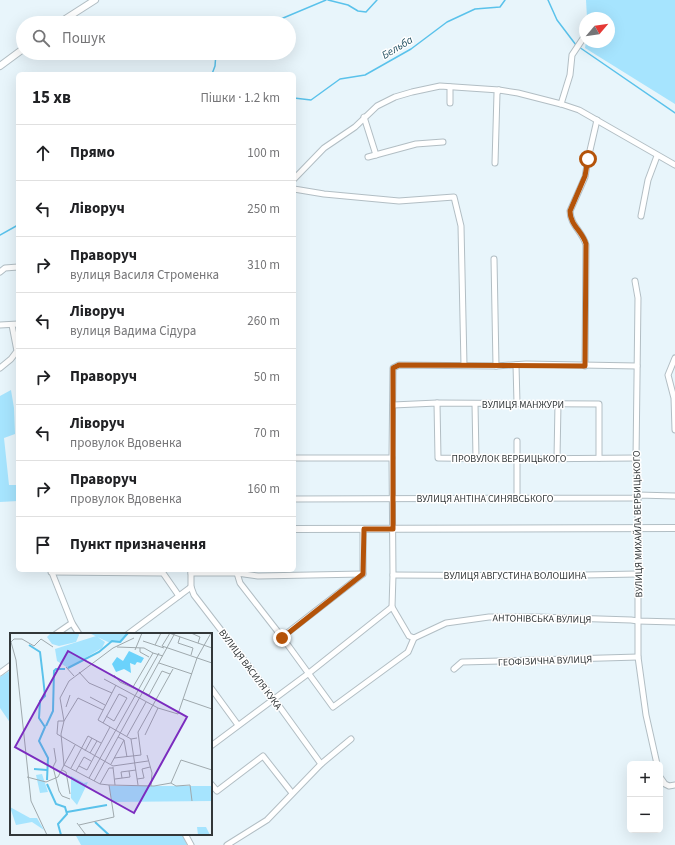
<!DOCTYPE html>
<html lang="uk">
<head>
<meta charset="utf-8">
<style>
	body { margin:0; font-family:"Source Sans 3",sans-serif; background:#f6f6f6; color:#202124 }
	.controls { position:absolute; right:12px; bottom:12px; display:grid; overflow:hidden; border-radius:6px; box-shadow:0 4px 16px #0002 }
	.controls button { width:36px; height:36px; display:grid; place-items:center; padding:0; border:0; border-bottom:1px solid #e0e0e0; background:#fff; color:#202124; font:20px sans-serif }
	.compass { position:absolute; left:579px; top:12px; width:36px; height:36px; border-radius:50%; background:#fff; box-shadow:0 4px 16px #0002; rotate:61deg }
	.stop { position:absolute; width:12px; height:12px; margin:-9px; border:3px solid #b45309; border-radius:50%; background:#fff }
	.stop.end { background:#b45309; border-color:#fff; box-shadow:0 1px 4px #0008 }
	.list { margin:0; padding:0; list-style:none }
	h2 { display:flex; justify-content:space-between; align-items:center; height:52px; margin:0; padding:0 16px; font-size:17px }
	h2 small { font-size:13px; font-weight:400; color:#757577 }
	.list li { display:grid; grid-template-columns:26px 1fr auto; gap:12px; align-items:center; box-sizing:border-box; height:56px; padding:0 16px; border-top:1px solid #e0e0e0 }
	.list b { display:block; font-size:15px; white-space:nowrap }
	.list p { margin:0; font-size:13px; white-space:nowrap; color:#757577 }
	.list em { font-size:13px; font-style:normal; color:#757577 }
	.icon { flex:none; width:22px; height:22px; fill:none; stroke:currentColor; stroke-width:2; stroke-linecap:round; stroke-linejoin:round }
	.map { position:relative; flex:none; width:675px; height:845px; overflow:hidden }
	.search { position:absolute; background:#fff; box-shadow:0 4px 16px #0002; left:16px; top:16px; width:280px; height:44px; display:flex; align-items:center; gap:10px; box-sizing:border-box; padding:0 14px; border-radius:22px; color:#757577; font-size:15px }
	.panel { position:absolute; background:#fff; box-shadow:0 4px 16px #0002; left:16px; top:72px; width:280px; height:500px; border-radius:6px }
	.map>svg:first-child { display:block }
	.green { fill:#a6e4fe }
	.lines { fill:none; stroke-linecap:round; stroke-linejoin:round }
	.stream { stroke:#5ac2eb; stroke-width:1.5 }
	.minor-casing { stroke:#b2bec4; stroke-width:7 }
	.tertiary-casing { stroke:#b2bec4; stroke-width:8 }
	.minor { stroke:#fff; stroke-width:5 }
	.tertiary { stroke:#fff; stroke-width:6 }
	.route { stroke:#b45309; stroke-width:5 }
	.labels { text-anchor:middle; stroke-width:3; stroke-linejoin:round; paint-order:stroke }
	.street-label { font-size:10px; fill:#323739; stroke:#fff }
	.water-label { font-size:11px; font-style:italic; fill:#245162; stroke:#fff }
	.inset-river { fill:none; stroke:#5ac2eb; stroke-width:2 }
	.inset-road { fill:none; stroke:#9fa9ad; stroke-width:1 }
	.view { fill:#7b2cbf; fill-opacity:0.15; stroke:#7b2cbf; stroke-width:2 }
	.inset-edge { fill:none; stroke:#323739; stroke-width:2 }
</style>
</head>
<body>
<div class="map">
<svg width="675" height="845" viewBox="0 0 675 845">
	<rect width="100%" height="100%" fill="#e8f5fb"/>
	<g class="green">
		<path d="M586,0h89v104l-90,-56 1,-6h23v-24h-22z"/>
		<path d="M11,390l3,18 1,26 -11,4 5,47h9v16l-18,1v-106z"/>
		<path d="M11,670v54l-11,-16v-31z"/>
		<path d="M75,834h107l5,11h-106z"/>
	</g>
	<g class="lines">
		<g class="stream">
			<path d="M328,0l20,5 10,6 8,1 11,-12"/>
			<path d="M548,0l9,20 19,25"/>
			<path d="M275,23l1,-2 50,-21"/>
			<path d="M579,47l96,66"/>
			<path d="M212,74l3,-8 1,-13"/>
			<path d="M294,98l17,2 29,-21 25,-4 46,-26 36,-27 28,-13 25,-2 5,-7"/>
			<path d="M0,235l18,-10"/>
		</g>
		<defs>
			<g id="minor">
				<path d="M450,103v-16"/>
				<path d="M561,104l9,-29 2,-20 12,-18"/>
				<path d="M364,117l12,38"/>
				<path d="M368,157l48,-13 27,-2"/>
				<path d="M495,163l2,-70 2,-3"/>
				<path d="M294,179l30,-31 31,-21 22,-21 18,-9 17,-5 28,-6 59,4 19,3 43,11 18,6 96,55"/>
				<path d="M294,189l30,5 75,7 55,-4 7,29 3,139"/>
				<path d="M641,216l7,-36 9,-24"/>
				<path d="M494,259l2,107"/>
				<path d="M0,272l5,-4 13,-1"/>
				<path d="M635,281l3,17 -2,160 2,37v162l8,58 11,49"/>
				<path d="M0,325l18,-1"/>
				<path d="M675,358l-7,17 6,23 1,32"/>
				<path d="M516,365l1,38"/>
				<path d="M585,366l1,-121c-3,-13 -16,-20 -16,-34l15,-34 3,-18 9,-39"/>
				<path d="M0,368l11,-9 6,-8 -5,-26"/>
				<path d="M437,403l1,55 79,1 119,-1"/>
				<path d="M475,404l1,54"/>
				<path d="M393,405l44,-2 162,1v54"/>
				<path d="M294,458h98"/>
				<path d="M557,458l1,-54"/>
				<path d="M517,498v-57"/>
				<path d="M294,499l339,-1 5,-3 37,1"/>
				<path d="M51,570l21,53 7,11"/>
				<path d="M191,570v17l3,8 80,104 47,65"/>
				<path d="M51,572l112,1 16,23"/>
				<path d="M191,573h46l21,3 105,-2"/>
				<path d="M237,573l3,10 42,54 51,70 75,-55 6,-14"/>
				<path d="M393,575l139,1 105,-2"/>
				<path d="M56,634l16,-11"/>
				<path d="M128,634l63,-47"/>
				<path d="M282,637l81,-63v-45"/>
				<path d="M414,638l-5,-2 -17,-29 1,-32 -1,-117 1,-90 6,-3 97,1 30,-2 111,2"/>
				<path d="M414,638l32,-15 43,-6h49l93,3 7,1 37,1"/>
				<path d="M454,669l8,-7 176,-5"/>
				<path d="M0,673l11,-8"/>
				<path d="M211,688l27,37"/>
				<path d="M211,746l98,-73 83,-66"/>
				<path d="M660,777l5,7 4,2 6,-1"/>
				<path d="M211,784l6,7 46,-35 29,37"/>
				<path d="M185,834l6,11"/>
				<path d="M227,845l40,-25 54,-56 30,-25"/>
			</g>
			<g id="tertiary">
				<path d="M59,23l36,-23"/>
				<path d="M0,66l23,-17"/>
				<path d="M294,529l381,-1"/>
			</g>
		</defs>
		<use href="#minor" class="minor-casing"/>
		<use href="#tertiary" class="tertiary-casing"/>
		<use href="#minor" class="minor"/>
		<use href="#tertiary" class="tertiary"/>
	</g>
	<g class="lines">
		<path class="route" d="M282,638l81,-64 1,-45h29v-161l6,-3 186,1 1,-122c-3,-12 -16,-19 -16,-33l15,-35 3,-17"/>
	</g>
	<g class="labels">
		<g class="street-label">
			<text x="523" y="408">ВУЛИЦЯ МАНЖУРИ</text>
			<text x="509" y="462">ПРОВУЛОК ВЕРБИЦЬКОГО</text>
			<text x="485" y="502">ВУЛИЦЯ АНТІНА СИНЯВСЬКОГО</text>
			<text transform="translate(637 524) rotate(-91)" y="4">ВУЛИЦЯ МИХАЙЛА ВЕРБИЦЬКОГО</text>
			<text x="515" y="579">ВУЛИЦЯ АВГУСТИНА ВОЛОШИНА</text>
			<text transform="translate(542 618) rotate(1)" y="4">АНТОНІВСЬКА ВУЛИЦЯ</text>
			<text transform="translate(545 660) rotate(-2)" y="4">ГЕОФІЗИЧНА ВУЛИЦЯ</text>
			<text transform="translate(251 669) rotate(53)" y="4">ВУЛИЦЯ ВАСИЛЯ КУКА</text>
		</g>
		<g class="water-label">
			<text transform="translate(397 47) rotate(-31)" y="4">Бельба</text>
		</g>
	</g>
	<g transform="translate(10 633)">
		<rect width="202" height="202" fill="#e8f5fb"/>
		<path d="M41,0h27l1,2 -3,7 -17,4 -7,-2 -5,-7zM79,0h39l-7,10 -13,-1zM86,3l9,6 -3,6 -34,20 -11,-7 -2,-12zM32,141l6,18 -8,1 -4,-18zM61,143l13,7 4,-1 -11,23 -6,-7zM99,153h103v15l-100,1zM0,174l20,11h7l7,12 -12,-8 -16,3zM187,194h9l4,8h-12z" fill="#a6e4fe"/>
		<path d="M119,18l15,7 -3,5 -4,-1 -2,3 -5,-2 1,10 -7,-4 -8,3 -4,-8 5,-7 6,4z" fill="#6bd2fb"/>
		<path class="inset-river" d="M19,12l11,7 3,25 2,19 -5,5 -1,17 6,9 -6,14 9,17 -1,22M58,35l31,-16 13,-11 8,1 8,-9M36,93l7,-15 1,-40 2,-2h9M24,136l13,1M37,151l9,20 9,3 2,7 -9,10 3,11M57,179l40,-7M85,189l14,13"/>
		<path class="inset-road" d="M159,0l43,15M160,0l-8,13 50,17M181,0l9,4 -2,6M170,4l-2,6 15,5 -2,7M124,5l-21,10 -44,33 -9,17 4,23h-6l-1,13 56,32 35,-5M31,6l-7,7 -12,-7h-8l-3,3 5,18 15,141 16,34M31,6l12,8M133,8l21,7M145,12l6,-12M107,14l27,1 9,5M130,15v4l9,5M125,17l7,-17M149,30l33,11M56,34l8,9M69,39l10,11 23,10M104,42l6,7 29,13 13,-24 8,3M94,46l54,29 20,6 19,-56 14,-25M106,52l-18,35 33,19 6,-1M123,54l20,-34 10,3M80,64l15,8M173,66l29,10M56,74l4,-12M96,83l8,5 13,-23M93,90l16,-29 8,4M135,102l13,-27M117,103l19,-34M108,104l6,3 3,17M121,106l7,46M44,115l2,13 -3,6 6,24 3,5 8,3M75,118l7,-13M80,120l7,-12M137,122l5,18 -1,13M104,125l27,-3 -3,-23 35,-63M101,131l13,-24M54,132l36,19 9,1 45,1 17,-3 10,-23 31,10M54,132l11,-20M69,133l8,4 23,-43M103,134l2,18M61,135l17,-32 13,7M52,137l4,2 4,22M66,138l8,-14 7,4M17,144l19,5 12,-5 6,-12 -3,-31 3,-13 14,-23 25,12M79,145l70,-125M112,145l-1,-6 15,-2M105,146l15,-2 -1,-6M127,146l7,-1 -2,-9 8,-2M84,148l81,-148M161,150l5,3 14,-1 2,16M90,151l9,-16h4M67,190l9,12M69,192l35,-8 -5,-32"/>
		<path class="view" d="M58,18l119,66 -53,96 -119,-66z"/>
		<rect width="202" height="202" class="inset-edge"/>
	</g>
</svg>
<div class="controls">
<button>+</button>
<button>−</button>
</div>
<svg class="compass" viewBox="-18 -18 36 36"><path d="M0-13l5 13h-10z" fill="#e53935"/><path d="M0 13l5-13h-10z" fill="#757577"/></svg>
<div class="stop" style="left:588px;top:159px"></div>
<div class="stop end" style="left:282px;top:638px"></div>
<div class="search"><svg class="icon" aria-label="search" viewBox="0 0 24 24"><circle cx="10" cy="10" r="6"/><path d="M15 15l6 6"/></svg>Пошук</div>
<section class="panel">
<h2>15 хв<small>Пішки · 1.2 km</small></h2>
<ul class="list">
<li><svg class="icon" aria-label="ahead" viewBox="0 0 24 24"><path d="M12 20V5M6 11l6-6 6 6"/></svg><div><b>Прямо</b></div><em>100 m</em></li>
<li><svg class="icon" aria-label="left" viewBox="0 0 24 24"><path d="M17 20v-9H6M10 6l-5 5 5 5"/></svg><div><b>Ліворуч</b></div><em>250 m</em></li>
<li><svg class="icon" aria-label="right" viewBox="0 0 24 24"><path d="M7 20v-9h11M14 6l5 5-5 5"/></svg><div><b>Праворуч</b><p>вулиця Василя Строменка</p></div><em>310 m</em></li>
<li><svg class="icon" aria-label="left" viewBox="0 0 24 24"><path d="M17 20v-9H6M10 6l-5 5 5 5"/></svg><div><b>Ліворуч</b><p>вулиця Вадима Сідура</p></div><em>260 m</em></li>
<li><svg class="icon" aria-label="right" viewBox="0 0 24 24"><path d="M7 20v-9h11M14 6l5 5-5 5"/></svg><div><b>Праворуч</b></div><em>50 m</em></li>
<li><svg class="icon" aria-label="left" viewBox="0 0 24 24"><path d="M17 20v-9H6M10 6l-5 5 5 5"/></svg><div><b>Ліворуч</b><p>провулок Вдовенка</p></div><em>70 m</em></li>
<li><svg class="icon" aria-label="right" viewBox="0 0 24 24"><path d="M7 20v-9h11M14 6l5 5-5 5"/></svg><div><b>Праворуч</b><p>провулок Вдовенка</p></div><em>160 m</em></li>
<li><svg class="icon" aria-label="arrive" viewBox="0 0 24 24"><path d="M6 21V4h12l-3 4 3 4H6"/></svg><div><b>Пункт призначення</b></div></li>
</ul>
</section>
</div>
</body>
</html>
